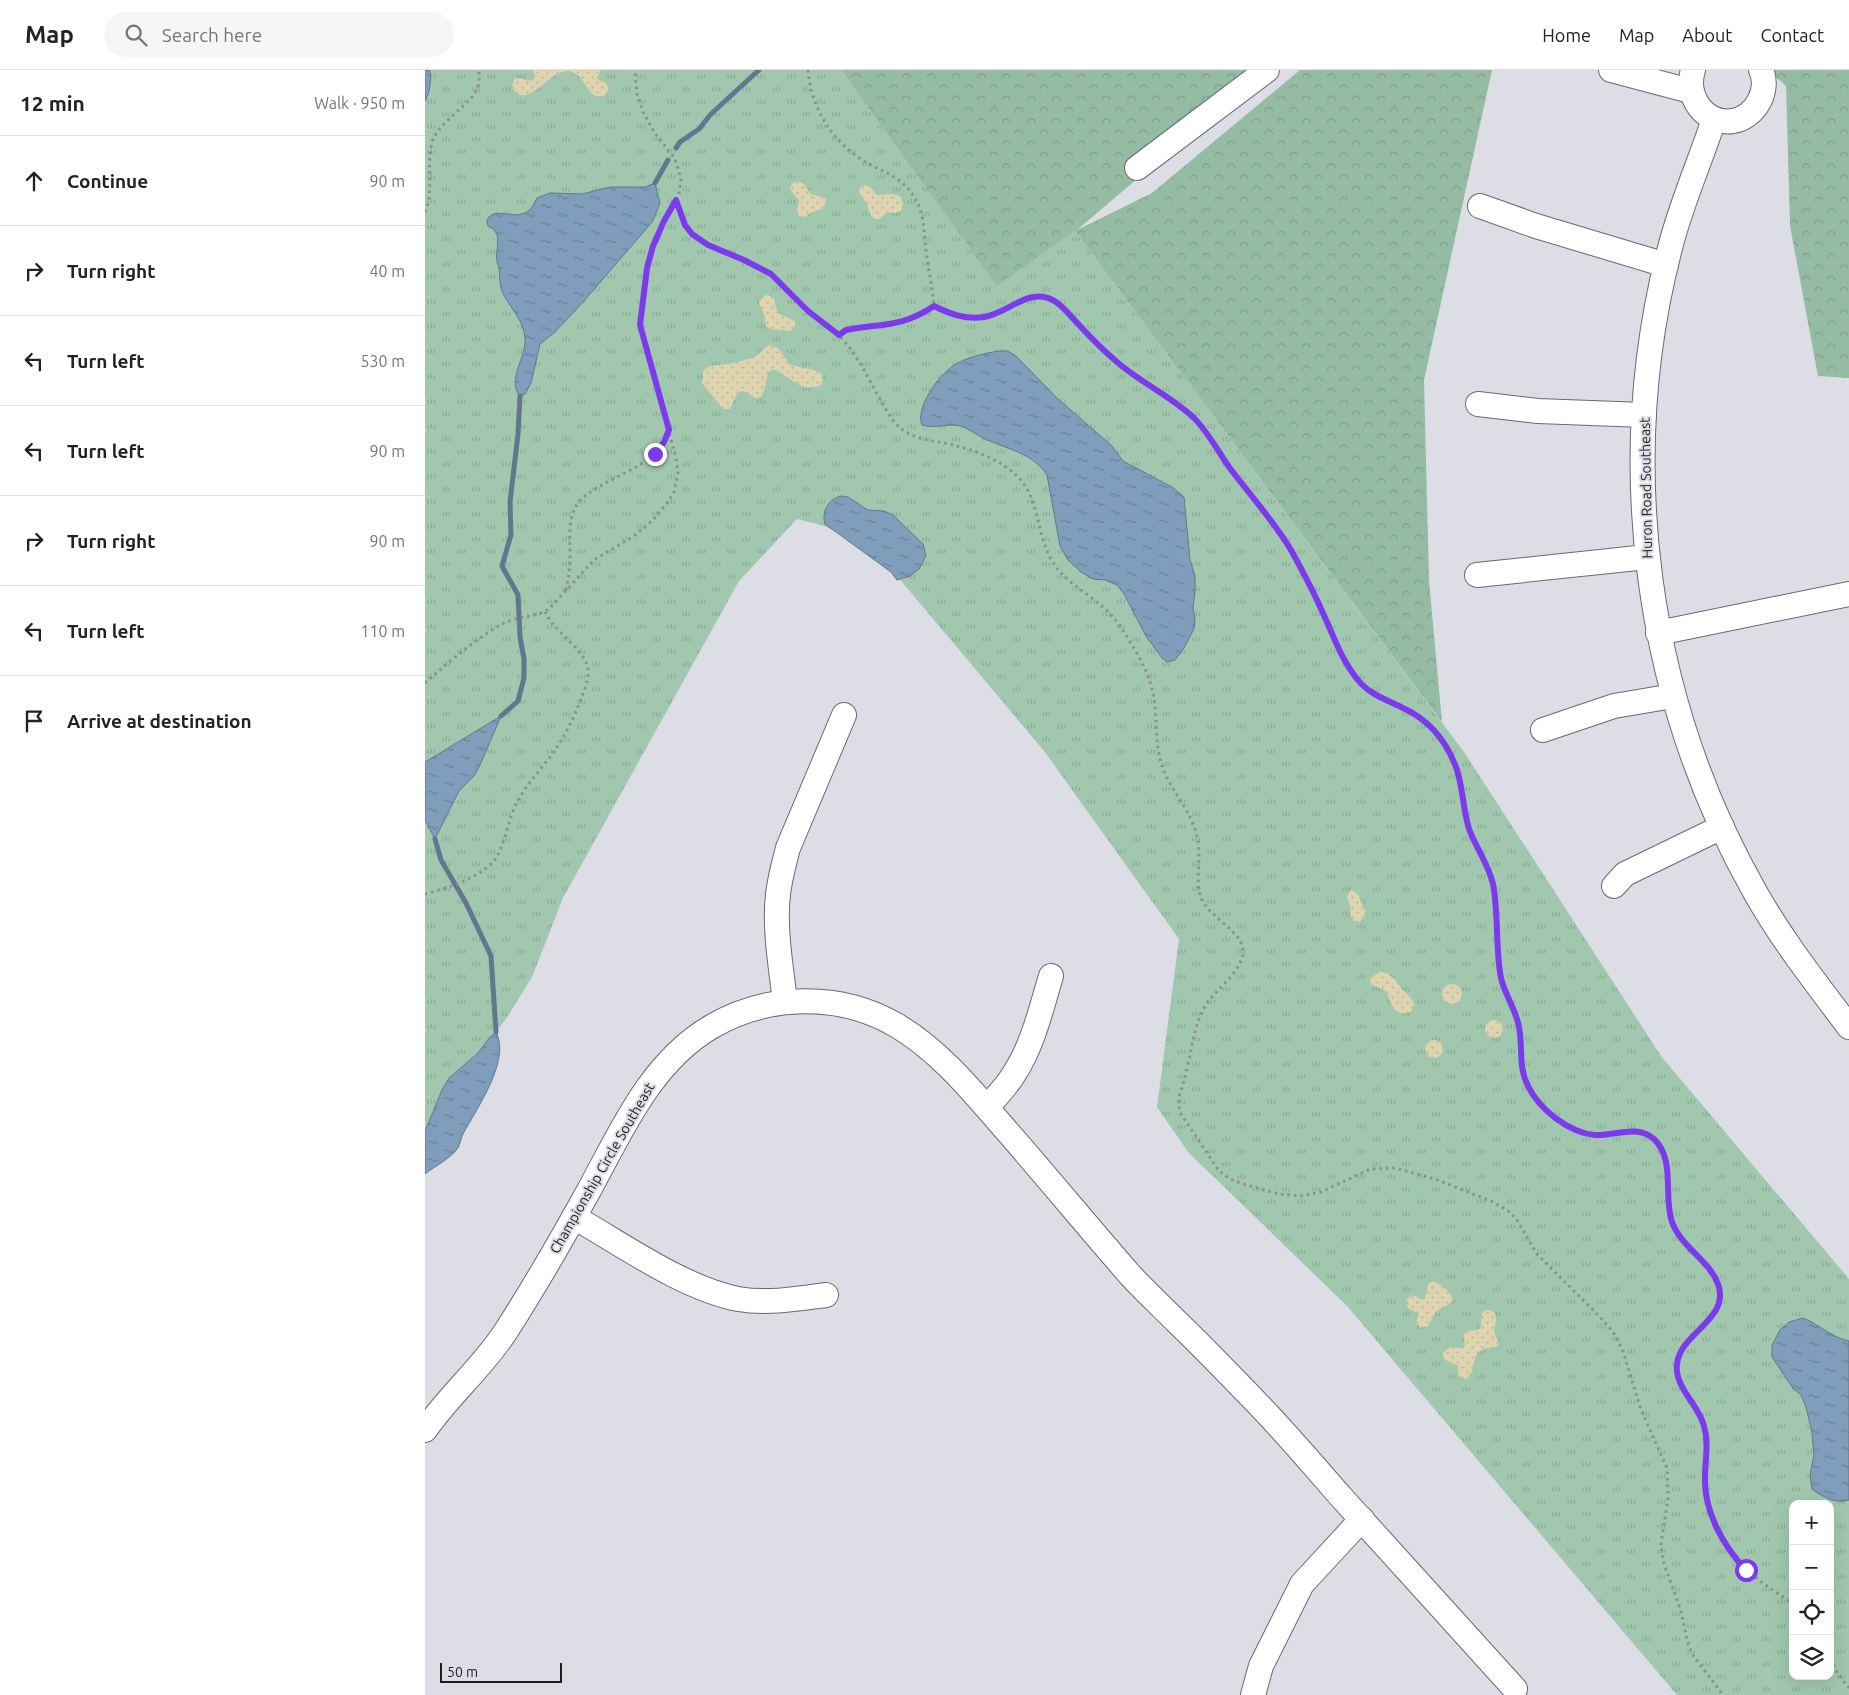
<!DOCTYPE html>
<html lang="en">
<head>
<meta charset="utf-8">
<style>
	body { margin:0; font-family:Ubuntu,sans-serif; background:#f6f6f6; color:#222 }
	.controls { position:absolute; right:15px; bottom:15px; display:grid; overflow:hidden; border-radius:10px; box-shadow:0 5px 20px #0002 }
	.controls button { width:45px; height:45px; display:grid; place-items:center; padding:0; border:0; border-bottom:1px solid #e0e0e0; background:#fff; color:#222; font:25px sans-serif }
	.scale { position:absolute; left:15px; bottom:12px; width:122px; box-sizing:border-box; padding-left:5px; border:2px solid #1d1d20; border-top:0; font-size:14px; line-height:18px; white-space:nowrap; color:#1d1d20; -webkit-text-stroke:4px #dddde5; paint-order:stroke }
	.stop { position:absolute; width:15px; height:15px; margin:-11px; border:4px solid #7c3aed; border-radius:50%; background:#fff }
	.stop.end { background:#7c3aed; border-color:#fff; box-shadow:0 1px 5px #0008 }
	.list { margin:0; padding:0; list-style:none }
	h2 { display:flex; justify-content:space-between; align-items:center; height:65px; margin:0; padding:0 20px; font-size:21px }
	h2 small { font-size:16px; font-weight:400; color:#767676 }
	.list li { display:grid; grid-template-columns:32px 1fr auto; gap:15px; align-items:center; box-sizing:border-box; height:90px; padding:0 20px; border-top:1px solid #e0e0e0 }
	.list b { display:block; font-size:19px; white-space:nowrap }
	.list em { font-size:16px; font-style:normal; color:#767676 }
	.icon { flex:none; width:28px; height:28px; fill:none; stroke:currentColor; stroke-width:2; stroke-linecap:round; stroke-linejoin:round }
	.map { position:relative; flex:none; width:1424px; height:1625px; overflow:hidden }
	header { display:flex; align-items:center; gap:30px; box-sizing:border-box; height:70px; padding:0 25px; background:#fff; border-bottom:1px solid #e0e0e0 }
	header strong { font-size:24px }
	nav { display:flex; gap:28px; margin-inline-start:auto; font-size:18px }
	.search { width:350px; height:45px; background:#f6f6f6; display:flex; align-items:center; gap:12px; box-sizing:border-box; padding:0 18px; border-radius:28px; color:#767676; font-size:19px }
	main { display:flex }
	aside { flex:1; background:#fff }
	.map>svg:first-child { display:block }
	.grass { fill:url(#grass-tufts); fill-rule:evenodd }
	.forest { fill:url(#forest-crowns) }
	.sand { fill:url(#sand-dots) }
	.water { fill:url(#water-ripples); stroke:#62778d }
	.lines { fill:none; stroke-linecap:round; stroke-linejoin:round }
	.stream { stroke:#62778d; stroke-width:5 }
	.minor-casing { stroke:#696a71; stroke-width:26 }
	.path { stroke:#8d8d93; stroke-width:3; stroke-dasharray:2.5 4; stroke-linecap:butt }
	.minor { stroke:#fff; stroke-width:24 }
	.route { stroke:#7c3aed; stroke-width:6 }
	.labels { text-anchor:middle; stroke-width:4; stroke-linejoin:round; paint-order:stroke }
	.street-label { font-size:14px; fill:#1d1d20; stroke:#dddde5 }
</style>
</head>
<body>
<header>
<strong>Map</strong>
<div class="search"><svg class="icon" aria-label="search" viewBox="0 0 24 24"><circle cx="10" cy="10" r="6"/><path d="M15 15l6 6"/></svg>Search here</div>
<nav><a>Home</a><a>Map</a><a>About</a><a>Contact</a></nav>
</header>
<main>
<aside>
<h2>12 min<small>Walk · 950 m</small></h2>
<ul class="list">
<li><svg class="icon" aria-label="ahead" viewBox="0 0 24 24"><path d="M12 20V5M6 11l6-6 6 6"/></svg><div><b>Continue</b></div><em>90 m</em></li>
<li><svg class="icon" aria-label="right" viewBox="0 0 24 24"><path d="M7 20v-9h11M14 6l5 5-5 5"/></svg><div><b>Turn right</b></div><em>40 m</em></li>
<li><svg class="icon" aria-label="left" viewBox="0 0 24 24"><path d="M17 20v-9H6M10 6l-5 5 5 5"/></svg><div><b>Turn left</b></div><em>530 m</em></li>
<li><svg class="icon" aria-label="left" viewBox="0 0 24 24"><path d="M17 20v-9H6M10 6l-5 5 5 5"/></svg><div><b>Turn left</b></div><em>90 m</em></li>
<li><svg class="icon" aria-label="right" viewBox="0 0 24 24"><path d="M7 20v-9h11M14 6l5 5-5 5"/></svg><div><b>Turn right</b></div><em>90 m</em></li>
<li><svg class="icon" aria-label="left" viewBox="0 0 24 24"><path d="M17 20v-9H6M10 6l-5 5 5 5"/></svg><div><b>Turn left</b></div><em>110 m</em></li>
<li><svg class="icon" aria-label="arrive" viewBox="0 0 24 24"><path d="M6 21V4h12l-3 4 3 4H6"/></svg><div><b>Arrive at destination</b></div></li>
</ul>
</aside>
<div class="map">
<svg width="1424" height="1625" viewBox="0 0 1424 1625">
	<defs>
		<pattern id="grass-tufts" width="24" height="20" patternUnits="userSpaceOnUse" patternTransform="scale(1.25)"><rect width="24" height="20" fill="#a1c8af"/><path d="M3 7l-1-3M5 7V3M7 7l1-3M15 17l-1-3M17 17v-4M19 17l1-3" fill="none" stroke="#8aab96"/></pattern>
		<pattern id="forest-crowns" width="20" height="18" patternUnits="userSpaceOnUse" patternTransform="scale(1.25)"><rect width="20" height="18" fill="#93bca3"/><path d="M2 6a3 3 0 1 1 6 0M12 15a3 3 0 1 1 6 0" fill="none" stroke="#7ea18c"/></pattern>
		<pattern id="sand-dots" width="8" height="8" patternUnits="userSpaceOnUse" patternTransform="scale(1.25)"><rect width="8" height="8" fill="#ded5b0"/><path d="M2 2h.1M6 6h.1" fill="none" stroke="#beb697" stroke-width="1.8" stroke-linecap="round"/></pattern>
		<pattern id="water-ripples" width="26" height="14" patternUnits="userSpaceOnUse" patternTransform="scale(1.25)"><rect width="26" height="14" fill="#7f9ebc"/><path d="M2 4q2-2 4 0t4 0M15 11q2-2 4 0t4 0" fill="none" stroke="#678098"/></pattern>
	</defs>
	<rect width="100%" height="100%" fill="#dddde5"/>
	<path class="grass" d="M4,0h412l156,215 78,-54 389,521 197,304 188,223v416h-172l-330,-389 -159,-154 -31,-45 22,-168 -135,-188 -147,-175 -37,-30 -35,-20 -28,-7 -58,62 -176,317 -31,79 -24,39 -12,16 -7,6 -11,15 -29,25 -7,12 -17,41v-1030l3,-6zM1368,1434h37v172h-37z"/>
	<g class="forest">
		<path d="M416,0h424l-188,160 75,-37 148,-123h192l-68,310 5,201 13,141 -367,-491 -78,55z"/>
		<path d="M1343,0h81v308l-31,-2 -28,-150 -4,-140z"/>
	</g>
	<g class="sand">
		<path d="M108,0h68l-4,8c4,5 12,3 11,13l-4,5h-9c-10,-8 -12,-21 -26,-25 -22,-1 -42,42 -57,16l2,-8c7,-3 12,3 19,1l2,-3z"/>
		<path d="M373,111l6,3 7,10 15,4 -2,10 -12,4 -7,5 -6,-1 -2,-5 2,-10 -9,-12 2,-5z"/>
		<path d="M439,115l6,2 7,8 15,-1 8,2 3,8 -1,6 -6,3 -9,-1 -7,7h-5l-5,-5 -3,-10 -8,-12 1,-5z"/>
		<path d="M342,225l7,3c1,4 1,9 3,12 3,7 13,7 18,12v5l-5,4 -19,-2 -5,-3 -2,-12 -5,-11 3,-6z"/>
		<path d="M344,275l9,3 12,17 24,5 7,3 2,6 -2,6c-17,9 -31,-7 -45,-15h-4l-4,2 -3,16 -4,9 -6,1 -9,-6 -5,-1 -4,3 -7,15h-7l-21,-26 1,-12 6,-5 21,-2 25,-7z"/>
		<path d="M926,820l7,4 7,17 -1,7 -5,4 -6,-2 -3,-5 1,-7 -4,-11z"/>
		<path d="M955,902c13,2 15,8 22,17 5,6 10,8 12,16l-3,7c-19,6 -19,-10 -25,-21l-15,-7 -1,-6z"/>
		<circle cx="1027" cy="924" r="10"/>
		<circle cx="1069" cy="959" r="9"/>
		<circle cx="1009" cy="979" r="9"/>
		<path d="M1008,1211c7,2 18,11 20,18l-3,5c-19,10 -12,5 -22,22l-7,2 -5,-5 3,-9 -11,-6 -2,-8 7,-5 8,4h4l3,-15z"/>
		<path d="M1060,1240h5l5,3 1,7 -2,11 5,13 -3,3c-4,1 -8,0 -12,2 -14,5 -7,22 -18,30l-5,-1 -3,-4v-8c-6,-5 -15,-3 -15,-13l7,-6 13,1 2,-3 -1,-11 3,-3 12,-1c4,-6 0,-14 6,-20z"/>
	</g>
	<g class="water">
		<path d="M0,0l5,1c1,11 0,21 -5,30z"/>
		<path d="M230,113l5,20 -7,18 -70,81 -28,30 -15,12 -9,39 -6,11 -5,2c-14,-16 7,-39 5,-58 -1,-19 -16,-30 -23,-47 -3,-8 -2,-16 -3,-23 0,-2 -2,-4 -2,-7 -2,-9 4,-22 -2,-30 -2,-3 -6,-4 -8,-7v-4l3,-4 6,-3 21,2 8,-2 6,-4 6,-11 13,-5 32,1 28,-7h35z"/>
		<path d="M573,281h10l8,5 41,42 55,48 11,15 49,26 12,10 6,63 5,16v15l-2,17 2,11 -1,10 -10,19 -9,12 -8,2 -5,-4 -16,-22 -22,-42 -7,-9 -12,-5 -12,-1 -12,-7 -13,-12 -8,-14 -13,-71c-14,-22 -40,-26 -62,-36 -8,-4 -16,-10 -24,-13 -14,-3 -26,3 -39,-1 -7,-17 16,-49 31,-59 13,-9 30,-12 45,-15z"/>
		<path d="M416,426l7,1 20,13 16,1 9,4 30,29 3,12 -7,13 -9,7 -13,4 -6,-8 -66,-48c-4,-13 4,-25 16,-28z"/>
		<path d="M76,646l-21,49 -6,11 -15,15 -24,48 -10,-19v-58z"/>
		<path d="M71,962c15,28 -19,76 -33,102 -2,4 -3,10 -5,14 -8,11 -23,18 -33,26v-43l17,-41 7,-12 29,-25 11,-15z"/>
		<path d="M1378,1248c18,7 25,18 46,23v159c-14,4 -26,-3 -37,-11l-2,-14 4,-20 -2,-22 -6,-26 -5,-12 -9,-8 -20,-30v-12l8,-15 9,-8z"/>
	</g>
	<g class="lines">
		<g class="stream">
			<path d="M251,78l4,-6 19,-13 12,-15 48,-44"/>
			<path d="M230,113l13,-23"/>
			<path d="M76,646l17,-15 6,-23v-19l-4,-22 -2,-42 -16,-29 9,-31 -1,-33 8,-68 2,-38"/>
			<path d="M10,769l6,21 25,43 25,53 5,76"/>
		</g>
		<defs>
			<g id="minor">
				<path d="M1186,0l79,21"/>
				<path d="M1268,0c-8,26 11,55 40,51 23,-4 37,-31 28,-51"/>
				<path d="M1289,49c-14,43 -33,85 -44,129 -56,215 -25,450 85,644 27,48 61,91 94,135"/>
				<path d="M712,98l130,-98"/>
				<path d="M1055,136l56,20 130,39"/>
				<path d="M1053,334l60,7 106,4"/>
				<path d="M1052,505l170,-18"/>
				<path d="M1233,563l191,-39"/>
				<path d="M1118,660l71,-24 59,-10"/>
				<path d="M1189,816l11,-12 97,-47"/>
				<path d="M360,932c-4,-36 -11,-73 -7,-108 2,-16 6,-31 10,-46l56,-133"/>
				<path d="M562,1037c9,-10 20,-21 27,-33 19,-29 27,-65 37,-98"/>
				<path d="M149,1147c49,28 109,71 164,82 29,5 59,0 88,-4"/>
				<path d="M0,1360c24,-35 58,-63 81,-99 29,-45 56,-92 82,-139 33,-60 62,-129 123,-165 56,-33 128,-35 185,-2 43,25 77,67 110,105 42,48 83,98 125,146 15,16 31,31 46,46 27,26 53,53 79,80 30,31 58,64 86,96 58,64 115,127 173,191"/>
				<path d="M828,1625l8,-29 41,-82 60,-65"/>
			</g>
		</defs>
		<use href="#minor" class="minor-casing"/>
		<g class="path">
			<path d="M383,0c3,39 25,73 59,93 17,9 35,15 46,32 13,19 10,40 14,62 2,17 6,33 7,49"/>
			<path d="M251,130c3,9 5,19 11,27 15,24 58,30 81,45 15,9 25,24 38,36 8,9 18,15 27,22 20,17 31,40 43,62 7,12 13,25 23,35 16,14 35,13 54,18 22,5 47,15 63,30 24,22 20,59 36,86 11,19 31,29 47,43 16,12 26,29 36,46 8,14 15,28 18,43 5,25 1,52 10,76 9,23 28,42 34,67 5,20 -2,40 3,59 7,22 40,34 43,54 2,19 -25,39 -35,53 -14,20 -15,43 -21,66 -2,10 -5,19 -8,29v8l2,9 38,57 11,8 13,5 36,10 23,2 19,-4 49,-23 25,-1 40,11 58,23 14,8 8,7 22,37 64,64 12,14 10,19 17,56 27,61 1,31 -7,45 2,17 18,50 6,29 5,14 31,41"/>
			<path d="M0,142c10,-22 0,-47 8,-73 10,-20 37,-34 44,-50 3,-6 2,-12 2,-19"/>
			<path d="M509,236c16,8 34,15 52,11 22,-4 43,-30 66,-18 10,6 17,16 25,25 10,11 21,21 32,31 24,23 54,37 79,58 18,15 29,38 43,56 23,30 45,55 63,87 12,21 22,42 32,64 10,21 18,45 34,63 10,11 24,16 38,22 28,13 48,34 58,63 7,20 6,42 14,61 7,20 19,36 23,58 5,29 3,59 8,89 3,17 14,32 18,50 4,20 -1,41 9,61 12,24 43,48 71,48 17,0 36,-9 52,2 25,18 12,60 21,85 9,25 38,39 47,64 10,32 -35,47 -42,75 -5,23 21,43 27,64 6,21 -1,41 1,62 3,31 21,65 44,85 14,12 29,21 44,32"/>
			<path d="M414,265l7,-5c36,-7 56,-2 88,-24"/>
			<path d="M141,520c2,-9 3,-17 4,-27 1,-17 -3,-37 4,-53 9,-25 67,-37 86,-62 4,-5 6,-11 8,-17"/>
			<path d="M0,613c24,-21 49,-43 77,-59 15,-8 34,-6 48,-16l44,-48 40,-24 19,-16 15,-18 6,-10 4,-19 -2,-15 -36,-133 7,-57 6,-22 11,-25 15,-27 2,-15 -6,-20 -21,-27 -11,-20 -6,-18 -2,-24"/>
			<path d="M0,824c22,-6 52,-15 68,-32 11,-12 15,-43 24,-60 10,-18 24,-33 36,-49 12,-17 21,-35 28,-54 4,-10 8,-20 7,-30 -3,-17 -22,-29 -32,-42 -5,-4 -8,-10 -11,-15"/>
			<path d="M1405,1589l8,15 11,14"/>
		</g>
		<use href="#minor" class="minor"/>
	</g>
	<g class="lines">
		<path class="route" d="M230,384l9,-12 5,-12 -29,-105 7,-57 6,-22 11,-25 12,-21 9,25 7,9 16,11 36,15 27,14 37,37 31,24 7,-5c36,-7 55,-2 88,-24 16,8 32,14 50,11 25,-4 46,-32 72,-15 9,6 16,16 24,24 12,13 24,25 37,36 24,21 54,34 77,56 14,14 24,33 35,49 21,28 44,53 62,83 11,20 22,40 31,61 11,23 19,49 36,69 11,14 27,19 43,27 27,12 46,34 56,63 6,19 6,39 12,59 7,19 19,34 24,55 6,31 2,63 8,94 4,17 15,32 18,49 4,20 -1,40 9,59 11,23 41,47 67,49 20,1 42,-11 59,4 22,21 9,58 18,83 9,25 37,38 46,62 13,35 -38,49 -41,80 -3,23 22,41 27,62 5,17 1,34 1,52 -1,33 18,68 41,92"/>
	</g>
	<g class="labels">
		<g class="street-label">
			<text transform="translate(1221 418) rotate(-91)" y="5">Huron Road Southeast</text>
			<text transform="translate(177 1098) rotate(-60)" y="5">Championship Circle Southeast</text>
		</g>
	</g>
</svg>
<div class="controls">
<button>+</button>
<button>−</button>
<button><svg class="icon" aria-label="locate" viewBox="0 0 24 24"><circle cx="12" cy="12" r="6"/><path d="M12 2v4M12 18v4M2 12h4M18 12h4"/></svg></button>
<button><svg class="icon" aria-label="layers" viewBox="0 0 24 24"><path d="M12 4l9 5-9 5-9-5zM3 14l9 5 9-5"/></svg></button>
</div>
<div class="scale">50 m</div>
<div class="stop" style="left:1321px;top:1500px"></div>
<div class="stop end" style="left:230px;top:384px"></div>
</div>
</main>
</body>
</html>
